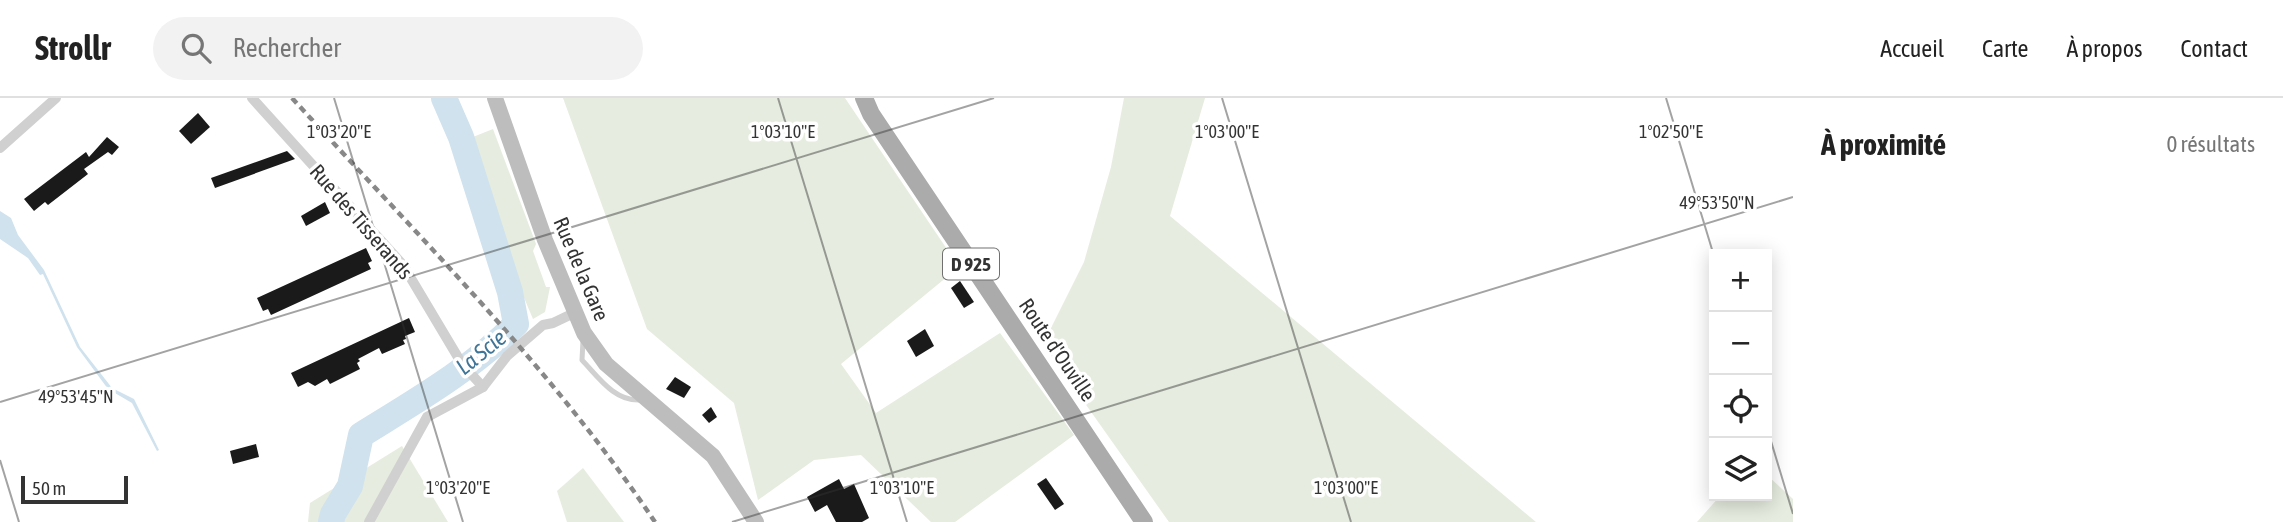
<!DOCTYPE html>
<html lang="fr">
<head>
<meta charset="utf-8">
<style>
	body { margin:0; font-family:"Asap Condensed",sans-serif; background:#f2f2f2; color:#222 }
	.controls { position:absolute; right:21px; bottom:21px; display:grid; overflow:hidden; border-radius:0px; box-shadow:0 4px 18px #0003 }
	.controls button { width:63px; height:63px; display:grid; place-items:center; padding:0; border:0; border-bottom:2px solid #e0e0e0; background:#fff; color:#222; font:35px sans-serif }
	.scale { position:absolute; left:21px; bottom:18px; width:107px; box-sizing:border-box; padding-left:7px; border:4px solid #333; border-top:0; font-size:19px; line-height:24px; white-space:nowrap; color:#333; -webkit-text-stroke:5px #fff; paint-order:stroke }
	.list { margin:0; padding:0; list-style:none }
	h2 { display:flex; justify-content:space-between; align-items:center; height:91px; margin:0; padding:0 28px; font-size:30px }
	h2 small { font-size:23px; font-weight:400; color:#767676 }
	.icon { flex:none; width:38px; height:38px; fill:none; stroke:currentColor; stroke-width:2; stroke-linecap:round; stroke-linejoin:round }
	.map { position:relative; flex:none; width:1793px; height:424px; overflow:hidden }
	header { display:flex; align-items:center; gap:42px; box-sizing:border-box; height:98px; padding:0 35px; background:#fff; border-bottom:2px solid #e0e0e0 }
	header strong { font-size:33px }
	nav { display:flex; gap:38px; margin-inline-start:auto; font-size:24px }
	.search { width:490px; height:63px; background:#f2f2f2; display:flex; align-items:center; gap:18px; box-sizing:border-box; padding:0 24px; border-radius:38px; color:#767676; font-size:26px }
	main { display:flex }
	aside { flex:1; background:#fff }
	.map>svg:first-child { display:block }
	.green { fill:#e6ecdf }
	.water { fill:#cfe2ee }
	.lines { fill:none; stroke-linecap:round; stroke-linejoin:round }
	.river { stroke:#cfe2ee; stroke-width:26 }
	.building { fill:#1a1a1a }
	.lane { stroke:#d0d0d0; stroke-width:5 }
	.street { stroke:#d0d0d0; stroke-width:10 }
	.secondary { stroke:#bdbdbd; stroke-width:16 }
	.primary { stroke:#ababab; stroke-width:18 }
	.rail { stroke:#888; stroke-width:4.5; stroke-dasharray:7 5; stroke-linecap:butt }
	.ticks { fill:none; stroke:#333; stroke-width:2; stroke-opacity:0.45 }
	.labels { text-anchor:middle; stroke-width:7; stroke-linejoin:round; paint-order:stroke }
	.shield { fill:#fff; stroke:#707070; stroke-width:2 }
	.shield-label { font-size:19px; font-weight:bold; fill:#333 }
	.street-label { font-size:21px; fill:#333; stroke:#fff }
	.water-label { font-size:23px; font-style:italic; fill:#3f7597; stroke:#fff }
	.ticks-label { font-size:18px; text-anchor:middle; fill:#333; stroke:#fff; stroke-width:7; stroke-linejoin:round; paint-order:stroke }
</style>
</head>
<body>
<header>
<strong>Strollr</strong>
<div class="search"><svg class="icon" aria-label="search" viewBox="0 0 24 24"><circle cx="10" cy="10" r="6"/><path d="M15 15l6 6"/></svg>Rechercher</div>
<nav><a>Accueil</a><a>Carte</a><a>À propos</a><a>Contact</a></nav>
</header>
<main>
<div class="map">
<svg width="1793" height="424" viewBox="0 0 1793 424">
	<rect width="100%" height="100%" fill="#fff"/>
	<g class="green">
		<path d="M563,0h282l114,169 -118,97 35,49 124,-80 74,102 -119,87h-24l-70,-67 -47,5 -56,40 -24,-97 -87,-74z"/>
		<path d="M1124,0h81l-35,118 366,306h-367l-126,-178 41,-82 27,-95z"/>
		<path d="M493,31l43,115 -3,7 13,36h4l-5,25 -12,7 -46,-109 -19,-71z"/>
		<path d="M402,348l46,76h-140l2,-19z"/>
		<path d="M583,370l41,54h-57l-10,-31z"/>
		<path d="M1767,377l26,24v23h-96l23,-26h47z"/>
	</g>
	<path class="water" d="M0,113l11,7 7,17 26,35 36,77 32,41 22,11 25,51 -2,1 -25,-48 -24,-14 -31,-42 -34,-73 -3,1 -12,-17 -28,-19z"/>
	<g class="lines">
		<path class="river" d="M331,424l2,-8 17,-28 11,-51c53,-33 111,-66 155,-111l-6,-32 -49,-155 -17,-39"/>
	</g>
	<g class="building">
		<path d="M198,15l12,14 -19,17 -12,-13z"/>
		<path d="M107,39l12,10 -7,8 -4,-3 -24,17 4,5 -40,31 -3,-3 -11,9 -10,-12 62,-47 3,5z"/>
		<path d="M287,53l8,8 -80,29 -4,-10z"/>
		<path d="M325,104l5,11 -24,13 -5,-10z"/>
		<path d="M366,150l6,13 -4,2 3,6 -100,46 -3,-6 -5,2 -6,-13z"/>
		<path d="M960,183l14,21 -10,6 -13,-20z"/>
		<path d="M409,220l6,14 -10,4 1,3 -3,1 2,4 -23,10 -3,-6 -21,11 2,2 -3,2 3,6 -30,15 -3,-5 -12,7 -7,-4 -10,5 -7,-14z"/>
		<path d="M925,231l9,17 -18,11 -9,-16z"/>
		<path d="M675,279l16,10 -7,11 -18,-9z"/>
		<path d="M711,309l6,10 -8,6 -7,-8z"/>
		<path d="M256,346l3,13 -26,7 -3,-13z"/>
		<path d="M1046,380l18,26 -9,6 -18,-26z"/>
		<path d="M839,381l5,10 10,-5 15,34 -7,4h-26l-9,-17 -12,7 -8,-15z"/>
	</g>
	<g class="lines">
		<path class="lane" d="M583,242l-1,20c17,18 33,42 59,40"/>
		<g class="street">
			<path d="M252,0l151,167 59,99 21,23"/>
			<path d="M0,50l56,-50"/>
			<path d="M369,424l58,-105 56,-30 24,-31 36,-31 10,-2 21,-10"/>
		</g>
		<path class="secondary" d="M495,0l50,142 39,93 22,31 107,92 43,66"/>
		<path class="primary" d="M864,0l7,16 273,408"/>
		<path class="rail" d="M292,0c125,137 259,269 363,424"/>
	</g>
	<path class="ticks" d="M334,0l129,424M778,0l129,424M1222,0l129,424M1666,0l48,158M0,304l994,-304M1767,330l26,86M0,362l19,62M732,424l1061,-325"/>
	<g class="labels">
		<rect class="shield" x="943" y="150.5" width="56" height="31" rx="5"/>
		<g class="shield-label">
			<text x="971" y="173">D 925</text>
		</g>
		<g class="street-label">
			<text transform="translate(361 124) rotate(49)" y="7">Rue des Tisserands</text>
			<text transform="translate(581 171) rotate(67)" y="7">Rue de la Gare</text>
			<text transform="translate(1057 252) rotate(56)" y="7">Route d'Ouville</text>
		</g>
		<g class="water-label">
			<text transform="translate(481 254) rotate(-39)" y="8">La Scie</text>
		</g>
	</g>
	<g class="ticks-label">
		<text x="339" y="40">1°03'20"E</text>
		<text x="783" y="40">1°03'10"E</text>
		<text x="1227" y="40">1°03'00"E</text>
		<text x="1671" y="40">1°02'50"E</text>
		<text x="1717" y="111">49°53'50"N</text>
		<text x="76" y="305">49°53'45"N</text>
		<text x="458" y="396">1°03'20"E</text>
		<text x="902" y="396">1°03'10"E</text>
		<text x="1346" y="396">1°03'00"E</text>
	</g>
</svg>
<div class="controls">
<button>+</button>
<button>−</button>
<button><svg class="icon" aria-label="locate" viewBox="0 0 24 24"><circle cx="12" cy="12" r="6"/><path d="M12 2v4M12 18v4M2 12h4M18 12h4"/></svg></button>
<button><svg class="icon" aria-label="layers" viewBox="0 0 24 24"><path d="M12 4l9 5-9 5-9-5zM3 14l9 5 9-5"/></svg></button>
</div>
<div class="scale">50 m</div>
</div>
<aside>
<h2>À proximité<small>0 résultats</small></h2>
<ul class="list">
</ul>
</aside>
</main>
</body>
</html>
